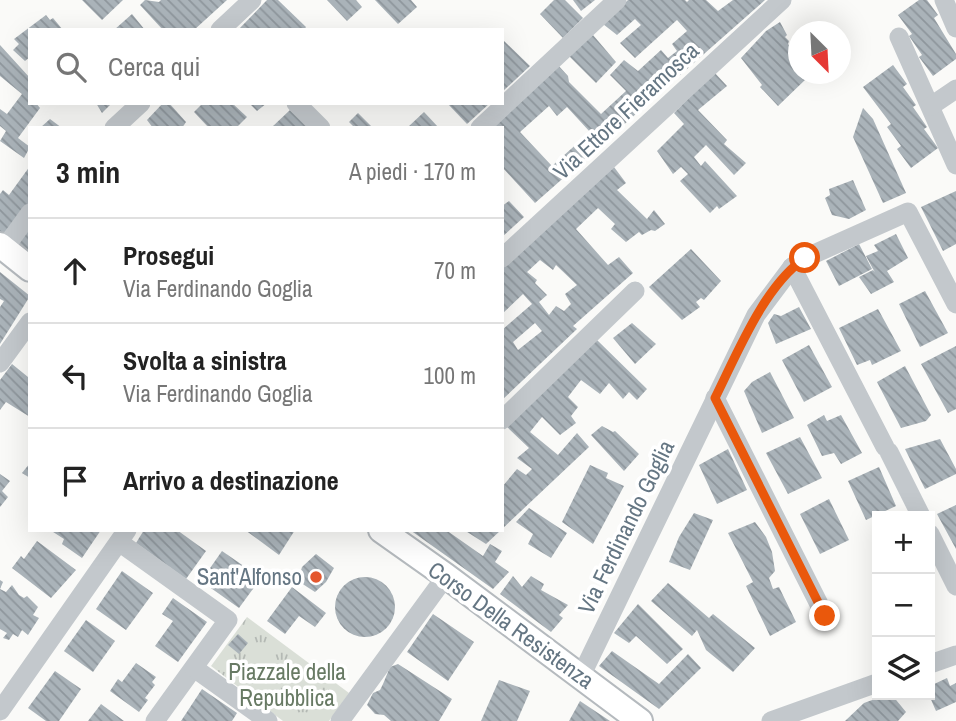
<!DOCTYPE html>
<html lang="it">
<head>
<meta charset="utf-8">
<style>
	body { margin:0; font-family:"Archivo Narrow",sans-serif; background:#f6f6f6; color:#222 }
	.controls { position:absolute; right:21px; bottom:21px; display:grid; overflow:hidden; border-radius:0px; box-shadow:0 7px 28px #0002 }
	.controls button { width:63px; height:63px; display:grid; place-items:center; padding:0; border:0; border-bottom:2px solid #e0e0e0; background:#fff; color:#222; font:35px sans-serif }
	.compass { position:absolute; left:788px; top:21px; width:63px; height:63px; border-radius:50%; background:#fff; box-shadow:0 7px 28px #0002; rotate:156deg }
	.stop { position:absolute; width:21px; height:21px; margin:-16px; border:5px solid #ea580c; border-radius:50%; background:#fff }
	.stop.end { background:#ea580c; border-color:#fff; box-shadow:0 2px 7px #0008 }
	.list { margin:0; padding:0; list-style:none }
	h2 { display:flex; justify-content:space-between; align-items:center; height:91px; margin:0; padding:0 28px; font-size:30px }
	h2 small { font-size:23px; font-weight:400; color:#767676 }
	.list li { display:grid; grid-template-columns:46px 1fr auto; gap:21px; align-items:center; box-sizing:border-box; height:105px; padding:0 28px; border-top:2px solid #e0e0e0 }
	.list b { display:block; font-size:26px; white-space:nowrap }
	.list p { margin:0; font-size:23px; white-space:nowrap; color:#767676 }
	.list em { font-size:23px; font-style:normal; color:#767676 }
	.icon { flex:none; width:38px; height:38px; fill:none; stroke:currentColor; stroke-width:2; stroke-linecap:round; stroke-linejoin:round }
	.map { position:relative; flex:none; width:956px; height:721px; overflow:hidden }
	.search { position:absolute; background:#fff; box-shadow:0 7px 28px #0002; left:28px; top:28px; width:476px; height:77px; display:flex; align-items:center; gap:18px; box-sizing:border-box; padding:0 24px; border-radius:0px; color:#767676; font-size:26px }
	.panel { position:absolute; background:#fff; box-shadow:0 7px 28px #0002; left:28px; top:126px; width:476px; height:406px; border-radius:0px }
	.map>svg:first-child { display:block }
	.park { fill:url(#park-tufts) }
	.building { fill:url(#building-back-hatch); fill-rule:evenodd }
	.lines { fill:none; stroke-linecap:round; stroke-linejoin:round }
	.major-casing { stroke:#b5babe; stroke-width:28 }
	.minor { stroke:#c3c8cc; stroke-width:19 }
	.major { stroke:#fff; stroke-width:24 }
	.route { stroke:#ea580c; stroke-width:9 }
	.poi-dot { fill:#e4572e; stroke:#fff; stroke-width:2.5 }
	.labels { text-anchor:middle; stroke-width:7; stroke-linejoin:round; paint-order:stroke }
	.street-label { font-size:23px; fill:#657683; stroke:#fff }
	.poi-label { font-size:23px; fill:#657683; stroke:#fff; text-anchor:end }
	.park-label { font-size:23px; fill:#687a64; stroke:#fff }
</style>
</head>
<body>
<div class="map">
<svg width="956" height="721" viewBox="0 0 956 721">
	<defs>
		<pattern id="park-tufts" width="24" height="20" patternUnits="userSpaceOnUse" patternTransform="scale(1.75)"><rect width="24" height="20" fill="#dadfd7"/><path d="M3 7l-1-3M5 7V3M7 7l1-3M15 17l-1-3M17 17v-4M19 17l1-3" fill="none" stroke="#b4b9b4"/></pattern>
		<pattern id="building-back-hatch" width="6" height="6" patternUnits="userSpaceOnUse" patternTransform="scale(1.75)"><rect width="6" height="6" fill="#aab3b9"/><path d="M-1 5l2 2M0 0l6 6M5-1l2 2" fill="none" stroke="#8e969c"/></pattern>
	</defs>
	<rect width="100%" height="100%" fill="#fafaf8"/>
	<path class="park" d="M247,617l102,76 -20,28h-46l-72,-55z"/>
	<g class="building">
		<path d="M82,0h41l-21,20z"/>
		<path d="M145,0l14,2 2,-2h66l-33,30h-31l-23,-25z"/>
		<path d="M267,0h11l28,27 -2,3h-66z"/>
		<path d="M327,0h29l6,7 -15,14z"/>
		<path d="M375,0h36l6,7 -19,17z"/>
		<path d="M554,0h11l18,18 -20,20 -23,-24z"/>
		<path d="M573,0h22l-14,11z"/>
		<path d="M628,0h57l2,2 2,-2h17l12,11 15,-11h32l-230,203 -33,-36v-39h-15l70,-64 11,12 1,6 32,32 25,-23 -16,-16 14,-15 14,11 23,-21 7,8 9,-7 -5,-7 15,-13 -10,-11 -42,38 -15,-15 21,-18 -6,-6 -18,16 -14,-11zM549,106l8,10 10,-9 23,25 -38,34 -32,-34z"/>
		<path d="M919,0h8l11,15 -4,3 22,36v5l-23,17 -14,-19 3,-2 -13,-19 3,-2 -14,-19z"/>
		<path d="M132,14l13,16h-31z"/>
		<path d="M46,15l4,5 3,-2 10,12h-33v27l-5,4 -12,-11 6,-6 -5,-5z"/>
		<path d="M780,22l7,13 -2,2 4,4 -1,3 7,9 -3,6 7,7v8h3l4,5 -28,27 -18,-19 2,-2 -21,-27 25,-27z"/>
		<path d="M593,35l23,27 -20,21 -28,-28z"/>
		<path d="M502,39l28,27 -28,26z"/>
		<path d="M0,45l30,33v25h6l4,5 -22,30 12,9 -6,11 -24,-17 6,-10 -6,-5v-17l7,5 15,-20 -22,-18z"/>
		<path d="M893,65l14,19 -4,3 13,18 -3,2 14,20 -3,2 14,19 -27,20 -14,-19 4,-3 -14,-19 4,-3 -28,-37z"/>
		<path d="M714,72l13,14 -29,24 29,30 -3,4 22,19 -12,12 -28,-30 -12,12 7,9 4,-5 32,35 -18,13 -2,-3 -7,7 -30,-32 8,-7 -7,-7 -8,7 -16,-23 27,-27 -10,-11z"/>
		<path d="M96,103h16l-10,10z"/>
		<path d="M163,103h6l17,19 -4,6h-29l-6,-8z"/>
		<path d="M203,103h29l15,14 -11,11h-27l-15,-16z"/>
		<path d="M249,103h18l-10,8z"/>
		<path d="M447,103h43l-23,21z"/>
		<path d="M863,108l10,11 33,74 -23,10 -30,-66z"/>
		<path d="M290,110l21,18h-40z"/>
		<path d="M424,112l15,16h-32z"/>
		<path d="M358,113l15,15h-18l-6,-6z"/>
		<path d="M50,119l12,9h-22z"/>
		<path d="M30,166v39l-30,32v-43l3,-4 6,5z"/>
		<path d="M614,167l12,16 -9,7 30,29 7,-9 11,14 -10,7 -4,-1 -9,5 -3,-3 -13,10 -15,-13 4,-5 -17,-16 -22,21 32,36 11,-8 14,16 -60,53 4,3 -75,71v-70l30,-26 -9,-10 -21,20v-45zM540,260l13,10 3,-5 21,20 -12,9 6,10 -7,7 -8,-5 -7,9 -10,-13 8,-7 -12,-12 2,-3 -10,-8zM535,323l7,8 -24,19 -5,-8z"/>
		<path d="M853,180l13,30 -17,9 -17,-4 -7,-17 5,-3 -1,-6z"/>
		<path d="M956,191v53l-13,7 -22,-44z"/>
		<path d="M509,201l15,16 -22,20v-31z"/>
		<path d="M30,219v39l-18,-14z"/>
		<path d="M896,234l12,24 -21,13 7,11 -23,12 -12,-17 14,-7 2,2 -2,-3 3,-1 -3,1 -7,-13 12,-5 -4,-6z"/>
		<path d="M859,244l13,25 -33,17 -13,-25z"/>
		<path d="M691,249l30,32 -17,19 -3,-2 -5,4 4,5 -18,13 -33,-33z"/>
		<path d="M0,272l30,24 -30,48v-37l4,-6 -4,-2z"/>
		<path d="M925,291l23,42 -28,14 -21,-43z"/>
		<path d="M799,307l12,22 -35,15 -8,-21 6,-9 7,2z"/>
		<path d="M878,309l23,42 -29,14 -2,-5 -13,5 -18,-37z"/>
		<path d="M632,323l24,21 -21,20 -22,-26z"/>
		<path d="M597,340l50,49 -10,11 -8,-8 -6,7 -14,-16 -9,11 -19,-14 -13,17 10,10 -7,9 5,7 -16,12 -18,-18 -12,15 28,23 19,-22 12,14 -87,82v-42l15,-18 9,6 6,-6 -15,-11 12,-10 -23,-22z"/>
		<path d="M809,345l23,42 -28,15 -22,-42z"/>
		<path d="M956,346v63l-8,4 -27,-49z"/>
		<path d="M12,364l16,13 2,-2v42l-24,-15 -6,8v-30z"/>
		<path d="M905,366l26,49 -5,6 -25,7 -24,-46z"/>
		<path d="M770,372l24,46 -32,15 -18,-42 8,-9z"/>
		<path d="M824,415l3,6 14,-6 21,38 -21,11 -7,-11 -12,3 -15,-31z"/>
		<path d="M602,426l11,6 2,-1 24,23 -15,17 -33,-36z"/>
		<path d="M800,437l22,41 -34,16 -22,-41z"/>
		<path d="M940,439l16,30v5l-31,15 -20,-40z"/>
		<path d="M728,449l19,41 -30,14 -18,-39z"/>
		<path d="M30,463v15l-8,-5z"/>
		<path d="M590,465l18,8 -2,5 18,8 -31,58 -31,-22z"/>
		<path d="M879,467l17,39 -30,14 -18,-39z"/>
		<path d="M0,474l10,7 -8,10 6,6 -8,10z"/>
		<path d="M829,499l20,41 -29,14 -20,-40z"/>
		<path d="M956,505v44l-19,-35z"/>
		<path d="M529,508l38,25 -16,25 -23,-14 5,-10 -17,-12z"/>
		<path d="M694,513l19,7 -23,50 -21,-8 10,-25z"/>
		<path d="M755,522l11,15 6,15 3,19 -6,7 4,11 6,-2 17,35 -26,14 -24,-50 7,-4 -25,-49z"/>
		<path d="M50,530h51l-19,28 -20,-14 2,-5z"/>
		<path d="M144,530h33l29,21 -20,28 -50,-36z"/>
		<path d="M245,530h50l-16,25z"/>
		<path d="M410,530h36l37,26 7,-12 12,7 -7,11 14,10 -16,17z"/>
		<path d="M464,530h37l-15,14z"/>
		<path d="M37,541l39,29 -25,28 -39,-30 9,-12 3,3z"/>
		<path d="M222,551l39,27 -22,30 -38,-27z"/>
		<path d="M316,554l18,14 -8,14 -11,10 -17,-11 4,-14z"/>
		<path d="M122,571l31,22 -27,37 -30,-21z"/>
		<path d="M513,576l9,11 9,-11 13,8 -3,6 27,15 -9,10 4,3 -12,14 -51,-38z"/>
		<circle cx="365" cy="607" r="30"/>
		<path d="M0,580l3,2 -3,7 6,3 6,-7 7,10 5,3 3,-2 11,11 -5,8 6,3 -11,17 -6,-5 -4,7 -5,-3 -4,6 -6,-2 4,-5 -7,-4z"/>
		<path d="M668,583l41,35 4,-4 42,34 -22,24 -27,-22 -9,-20 -5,6 -41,-35z"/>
		<path d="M292,587l34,26 -11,14 -16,-11 -14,18 -18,-13z"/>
		<path d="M173,598l34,24 -29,40 -23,-16 18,-25 -11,-7z"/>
		<path d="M638,604l45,45 -16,15 -31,-28 -7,7 -15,-10z"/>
		<path d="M433,614l41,28 -26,39 -41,-29z"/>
		<path d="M86,620l29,21 -22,31 -29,-21z"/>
		<path d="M238,634l10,9 -9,11 -11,-9z"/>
		<path d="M612,651l47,33 29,-30 13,14 -42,41 -60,-43z"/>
		<path d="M136,663l20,14 -4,5 3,3 -10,13 3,2 -9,12 -29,-21 8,-12 4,3z"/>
		<path d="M398,664l54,35 -13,22h-48l-7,-6 -9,-1 -8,-9 6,-12 7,-3 3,-6 7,-17z"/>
		<path d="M55,671l26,18 -22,32h-13l-18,-13z"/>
		<path d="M947,678l3,8 6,-3v19l-20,9 -7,-16 1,-9z"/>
		<path d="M499,680l31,11 -13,30h-36z"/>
		<path d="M202,689l35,24 -5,8h-51z"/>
		<path d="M886,695h6l14,17 -8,9h-53l19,-18z"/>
		<path d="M580,701l30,20h-41z"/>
		<path d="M101,704l23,17h-36z"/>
	</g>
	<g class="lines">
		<defs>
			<g id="major">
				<path d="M0,245l30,24"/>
				<path d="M381,530l65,46 194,145"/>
			</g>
		</defs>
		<use href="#major" class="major-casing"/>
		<g class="minor">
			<path d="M944,0l12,28"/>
			<path d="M220,30l32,-30"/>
			<path d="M899,37l57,128"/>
			<path d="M296,103l25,25"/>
			<path d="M931,106l25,-17"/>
			<path d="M114,128l27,-25"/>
			<path d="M480,128l137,-128"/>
			<path d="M4,249l26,-36"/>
			<path d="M502,258l280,-258"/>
			<path d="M792,267l93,180"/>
			<path d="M0,363l30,-41"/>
			<path d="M715,398l110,218"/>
			<path d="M502,420l133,-129"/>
			<path d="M889,452l32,64"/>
			<path d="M930,534l26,52"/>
			<path d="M119,542l109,78 -73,101"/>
			<path d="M930,664l26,-9"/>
			<path d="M194,668l74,53"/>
			<path d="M581,676l175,-361 36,-48 13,-9 103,-46 48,92"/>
			<path d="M0,711l127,-181"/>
			<path d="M340,721l106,-145"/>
			<path d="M771,721l106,-38"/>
		</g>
		<use href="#major" class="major"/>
	</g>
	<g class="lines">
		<path class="route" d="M805,258c-41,28 -68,96 -90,140l110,218"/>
	</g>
	<circle class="poi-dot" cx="316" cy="577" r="7"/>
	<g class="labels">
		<g class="street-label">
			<text transform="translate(626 111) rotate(-43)" y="8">Via Ettore Fieramosca</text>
			<text transform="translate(626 527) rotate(-64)" y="8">Via Ferdinando Goglia</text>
			<text transform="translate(511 625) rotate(36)" y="8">Corso Della Resistenza</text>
		</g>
		<g class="poi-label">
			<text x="302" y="585">Sant'Alfonso</text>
		</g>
		<g class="park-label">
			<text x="287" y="680">Piazzale della<tspan x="287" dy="26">Repubblica</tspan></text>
		</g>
	</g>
</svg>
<div class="controls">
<button>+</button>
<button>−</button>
<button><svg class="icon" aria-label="layers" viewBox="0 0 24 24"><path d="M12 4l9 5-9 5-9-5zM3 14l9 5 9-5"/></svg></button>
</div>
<svg class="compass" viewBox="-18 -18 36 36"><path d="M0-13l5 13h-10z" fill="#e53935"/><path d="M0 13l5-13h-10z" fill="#767676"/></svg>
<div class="stop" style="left:805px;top:258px"></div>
<div class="stop end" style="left:825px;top:616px"></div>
<div class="search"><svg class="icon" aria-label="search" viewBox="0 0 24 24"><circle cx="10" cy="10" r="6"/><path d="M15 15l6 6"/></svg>Cerca qui</div>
<section class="panel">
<h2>3 min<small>A piedi · 170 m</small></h2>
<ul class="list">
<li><svg class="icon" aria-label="ahead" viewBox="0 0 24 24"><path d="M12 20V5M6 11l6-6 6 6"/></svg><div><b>Prosegui</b><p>Via Ferdinando Goglia</p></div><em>70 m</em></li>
<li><svg class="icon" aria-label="left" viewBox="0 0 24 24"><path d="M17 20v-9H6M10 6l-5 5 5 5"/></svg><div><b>Svolta a sinistra</b><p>Via Ferdinando Goglia</p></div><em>100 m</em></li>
<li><svg class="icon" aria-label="arrive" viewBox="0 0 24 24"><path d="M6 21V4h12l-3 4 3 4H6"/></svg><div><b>Arrivo a destinazione</b></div></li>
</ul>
</section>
</div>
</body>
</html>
